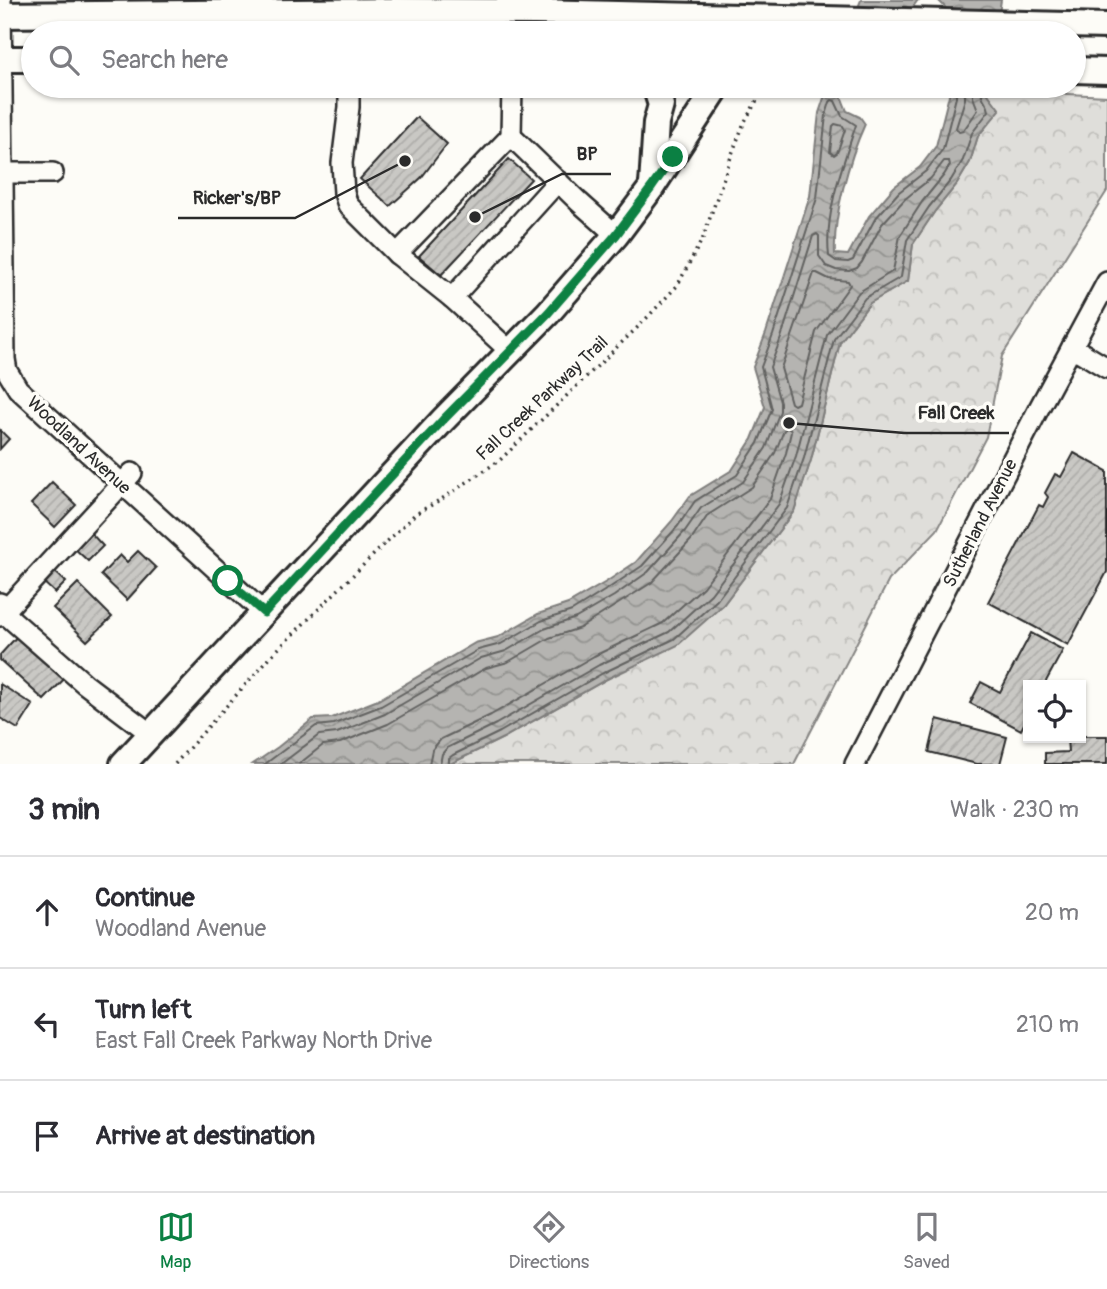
<!DOCTYPE html>
<html lang="en">
<head>
<meta charset="utf-8">
<style>
	body { margin:0; font-family:Pangolin,sans-serif; background:#f2f2f3; color:#2b2b33 }
	.controls { position:absolute; right:21px; bottom:21px; display:grid; overflow:hidden; border-radius:0px; box-shadow:0 2px 5px #0004 }
	.controls button { width:63px; height:63px; display:grid; place-items:center; padding:0; border:0; border-bottom:2px solid #e1e1e2; background:#fff; color:#2b2b33; font:35px sans-serif }
	.stop { position:absolute; width:21px; height:21px; margin:-16px; border:5px solid #0b8043; border-radius:50%; background:#fff }
	.stop.end { background:#0b8043; border-color:#fff; box-shadow:0 2px 7px #0008 }
	.list { margin:0; padding:0; list-style:none }
	h2 { display:flex; justify-content:space-between; align-items:center; height:91px; margin:0; padding:0 28px; font-size:30px }
	h2 small { font-size:23px; font-weight:400; color:#7c7c81 }
	.list li { display:grid; grid-template-columns:46px 1fr auto; gap:21px; align-items:center; box-sizing:border-box; height:112px; padding:0 28px; border-top:2px solid #e1e1e2 }
	.list b { display:block; font-size:26px; white-space:nowrap }
	.list p { margin:0; font-size:23px; white-space:nowrap; color:#7c7c81 }
	.list em { font-size:23px; font-style:normal; color:#7c7c81 }
	.icon { flex:none; width:38px; height:38px; fill:none; stroke:currentColor; stroke-width:2; stroke-linecap:round; stroke-linejoin:round }
	.map { position:relative; flex:none; width:1107px; height:764px; overflow:hidden }
	.search { position:absolute; background:#fff; box-shadow:0 2px 5px #0004; left:21px; right:21px; top:21px; height:77px; display:flex; align-items:center; gap:18px; box-sizing:border-box; padding:0 24px; border-radius:38px; color:#7c7c81; font-size:26px }
	.sheet { height:427px; background:#fff }
	nav { display:flex; justify-content:space-around; align-items:center; box-sizing:border-box; height:98px; border-top:2px solid #e1e1e2; background:#fff; font-size:19px; color:#7c7c81 }
	nav a { display:grid; justify-items:center; gap:4px }
	nav .on { color:#0b8043 }
	.map>svg:first-child { display:block }
	.forest { fill:url(#forest-crowns); stroke:#858482; stroke-width:2 }
	.water { fill:url(#water-waves); stroke:#7e7d7b; stroke-width:2 }
	.lines { fill:none; stroke-linecap:round; stroke-linejoin:round }
	.shore { stroke:#626261; stroke-width:2 }
	.building { fill:url(#building-hatch); stroke:#2b2b2b; stroke-width:2 }
	.minor-casing { stroke:#2b2b2b; stroke-width:24 }
	.major-casing { stroke:#2b2b2b; stroke-width:30 }
	.path { stroke:#2b2b2b; stroke-width:3.5; stroke-dasharray:2 5; stroke-linecap:butt }
	.minor { stroke:#fdfcf7; stroke-width:19 }
	.major { stroke:#fdfcf7; stroke-width:24 }
	.route { stroke:#0b8043; stroke-width:9 }
	.labels { text-anchor:middle; stroke-width:7; stroke-linejoin:round; paint-order:stroke }
	.street-label { font-size:18px; fill:#2b2b2b; stroke:#fdfcf7 }
	.leader { fill:none; stroke:#2b2b2b; stroke-width:2.5 }
	.callout-dot { fill:#2b2b2b; stroke:#fdfcf7; stroke-width:2.5 }
	.callout-label { font-size:19px; text-anchor:middle; font-weight:bold; fill:#2b2b2b; stroke:#fdfcf7; stroke-width:7; stroke-linejoin:round; paint-order:stroke }
</style>
</head>
<body>
<div class="map">
<svg width="1107" height="764" viewBox="0 0 1107 764">
	<defs>
		<pattern id="forest-crowns" width="20" height="18" patternUnits="userSpaceOnUse" patternTransform="scale(1.75)"><rect width="20" height="18" fill="#dfdeda"/><path d="M2 6a3 3 0 1 1 6 0M12 15a3 3 0 1 1 6 0" fill="none" stroke="#c0bfbb"/></pattern>
		<pattern id="water-waves" width="16" height="10" patternUnits="userSpaceOnUse" patternTransform="scale(1.75)"><rect width="16" height="10" fill="#b5b4b1"/><path d="M0 5q4-4 8 0t8 0" fill="none" stroke="#939390"/></pattern>
		<pattern id="building-hatch" width="6" height="6" patternUnits="userSpaceOnUse" patternTransform="scale(1.75)"><rect width="6" height="6" fill="#c9c8c4"/><path d="M-1 1l2-2M0 6l6-6M5 7l2-2" fill="none" stroke="#adaca9"/></pattern>
	</defs>
	<rect width="100%" height="100%" fill="#fdfcf7"/>
	<filter id="ink" filterUnits="userSpaceOnUse"><feTurbulence type="fractalNoise" baseFrequency=".0143" numOctaves="2"/><feDisplacementMap in="SourceGraphic" scale="14" xChannelSelector="R" yChannelSelector="G"/><feConvolveMatrix kernelMatrix="1 2 1 2 8 2 1 2 1" color-interpolation-filters="sRGB"/></filter>
	<g filter="url(#ink)">
		<path class="forest" d="M988,90l119,6v95l-105,165 -16,81 -49,93 -48,50 -95,184h-344l53,-26 104,-59 116,-74 71,-94 17,-51 29,-118 30,-39 38,-22 5,-37 22,-33 22,-27 13,-22 8,-26 21,-26 -11,-16z"/>
		<g class="water">
			<path d="M861,0h60h-3l-12,16 -16,8 -7,9h-35z"/>
			<path d="M938,0h63l-5,33h-48l-3,-26z"/>
			<path d="M828,86h21l-8,10 6,15 13,6 5,7c-16,35 -32,92 -30,130l13,1 21,-39 25,-29 26,-20 16,-21 13,-51 1,-9h39l-1,8 12,16 -22,26 -8,26 -13,22 -22,27 -22,33 -5,37 -38,22 -30,39 -29,118 -17,51 -71,94 -45,40 -71,34 -104,59 -53,26h-197l25,-17 35,-28 19,-1 46,-18 97,-57 23,-6 40,-23 30,-10 38,-22 30,-20 36,-41 18,-25 42,-26 20,-31 13,-32 -12,-40 13,-34 44,-137 9,-83z"/>
		</g>
		<g class="lines">
			<g class="shore">
				<path d="M965,86v13l-9,29 3,4 4,-1 15,-21 -5,-13v-11"/>
				<path d="M835,124l8,2 2,4 -8,23 -3,2 -4,-3 3,-26z"/>
				<path d="M814,273h3l12,6 19,2 2,4 -34,47 -18,71 -4,2 -3,-2 -10,-35z"/>
				<path d="M265,764l51,-38 18,-2 47,-18 97,-56 23,-6 40,-23 31,-10 37,-23 33,-22 36,-40 17,-25 42,-26 21,-32 14,-34 -11,-42 12,-32 44,-137 9,-83 4,-13 2,-2 3,1 7,15 14,9c-13,39 -32,89 -27,131l7,5 12,1 5,-2 22,-41 24,-27 27,-21 17,-22 13,-52v-11"/>
				<path d="M281,764l38,-29 18,-2 48,-19 96,-56 25,-7 38,-22 32,-11 38,-22 34,-24 37,-41 16,-23 42,-26 23,-34 14,-37v-9l-10,-35 11,-29 32,-102 4,-2 2,2v20l7,10 10,4 13,1 8,-3 5,-6 20,-38 23,-25 26,-21 13,-17h5l1,4 -6,10 -22,27 -22,34 -7,35 -34,21 -32,43 -31,121 -17,48 -68,90 -42,38 -70,33 -103,59 -49,24 -5,6 -2,10"/>
				<path d="M299,764l24,-19 17,-2 48,-19 98,-56 22,-6 41,-24 31,-10 71,-45 41,-44 16,-24 44,-28 23,-34 9,-23 3,-2 3,1 1,3 -5,21 -16,46 -67,88 -40,36 -69,33 -103,59 -50,24 -9,11 -3,14"/>
				<path d="M449,764v-6l4,-3 47,-23 103,-59 71,-34 43,-39 70,-92 17,-50 30,-119 31,-41 36,-21 6,-37 22,-33 22,-27 12,-20 9,-27 17,-22c-2,-12 -9,-10 -7,-25"/>
			</g>
		</g>
		<g class="building">
			<path d="M417,117l30,27 -26,34 -31,28 -30,-27z"/>
			<path d="M509,159l22,20 -90,96 -22,-19z"/>
			<path d="M0,430l9,9 -9,10z"/>
			<path d="M1074,453l33,18v101l-39,73 -80,-43 51,-97 4,2 5,-10 -3,-4 10,-19 6,3z"/>
			<path d="M52,482l24,23 -21,22 -24,-23z"/>
			<path d="M89,531l14,15 -15,15 -15,-14z"/>
			<path d="M138,551l18,17 -29,32 -26,-25 19,-20 7,7z"/>
			<path d="M52,569l14,13 -11,11 -13,-12z"/>
			<path d="M78,583l34,34 -25,24 -34,-33z"/>
			<path d="M20,633l47,43 -23,24 -44,-40v-5z"/>
			<path d="M1031,633l32,17 -19,35h-16v31l-7,14 -51,-27 11,-21 19,10z"/>
			<path d="M0,684l33,21 -15,24 -18,-11z"/>
			<path d="M937,719l70,18 -7,27h-23l-48,-12z"/>
			<path d="M1081,736h26v28h-62v-11l23,-1 -1,-14h14z"/>
		</g>
		<g class="lines">
			<defs>
				<g id="minor">
					<path d="M1,0l4,359 2,12 11,18 246,224"/>
					<path d="M349,86v21l-7,56 2,30 4,12 49,49 55,44 58,53"/>
					<path d="M511,136l68,66 37,33"/>
					<path d="M3,173h50"/>
					<path d="M397,254l114,-118 1,-50"/>
					<path d="M452,298l106,-117"/>
					<path d="M1072,347l35,21"/>
					<path d="M0,603l11,16 74,65 66,50"/>
					<path d="M0,616l132,-143"/>
					<path d="M855,764l183,-354 69,-128"/>
				</g>
				<g id="major">
					<path d="M0,15l394,-4 141,1 572,14"/>
					<path d="M0,59h33"/>
					<path d="M1074,70l33,1"/>
					<path d="M652,185l4,-62 5,-18 -6,-19"/>
					<path d="M123,764l320,-344 105,-107 68,-78 36,-48 66,-101"/>
				</g>
			</defs>
			<use href="#minor" class="minor-casing"/>
			<use href="#major" class="major-casing"/>
			<path class="path" d="M175,764l96,-108 143,-141 31,-18 55,-37 142,-137 35,-37 26,-48 29,-84 12,-31 21,-37"/>
			<use href="#minor" class="minor"/>
			<use href="#major" class="major"/>
		</g>
	</g>
	<g class="lines" filter="url(#ink)">
		<path class="route" d="M228,581l36,32 179,-193 105,-107 68,-78 36,-48 21,-30"/>
	</g>
	<g class="labels">
		<g class="street-label">
			<text transform="translate(542 398) rotate(-43)" y="6">Fall Creek Parkway Trail</text>
			<text transform="translate(79 445) rotate(43)" y="6">Woodland Avenue</text>
			<text transform="translate(980 523) rotate(-63)" y="6">Sutherland Avenue</text>
		</g>
	</g>
	<path class="leader" d="M475 217L562 174H611M405 161L295 218H178M789 423L904 433H1009"/>
	<g class="callout-dot">
		<circle cx="475" cy="217" r="7"/>
		<circle cx="405" cy="161" r="7"/>
		<circle cx="789" cy="423" r="7"/>
	</g>
	<g class="callout-label">
		<text x="587" y="160">BP</text>
		<text x="237" y="204">Ricker's/BP</text>
		<text x="956" y="419">Fall Creek</text>
	</g>
</svg>
<div class="controls">
<button><svg class="icon" aria-label="locate" viewBox="0 0 24 24"><circle cx="12" cy="12" r="6"/><path d="M12 2v4M12 18v4M2 12h4M18 12h4"/></svg></button>
</div>
<div class="stop" style="left:228px;top:581px"></div>
<div class="stop end" style="left:673px;top:157px"></div>
<div class="search"><svg class="icon" aria-label="search" viewBox="0 0 24 24"><circle cx="10" cy="10" r="6"/><path d="M15 15l6 6"/></svg>Search here</div>
</div>
<section class="sheet">
<h2>3 min<small>Walk · 230 m</small></h2>
<ul class="list">
<li><svg class="icon" aria-label="ahead" viewBox="0 0 24 24"><path d="M12 20V5M6 11l6-6 6 6"/></svg><div><b>Continue</b><p>Woodland Avenue</p></div><em>20 m</em></li>
<li><svg class="icon" aria-label="left" viewBox="0 0 24 24"><path d="M17 20v-9H6M10 6l-5 5 5 5"/></svg><div><b>Turn left</b><p>East Fall Creek Parkway North Drive</p></div><em>210 m</em></li>
<li><svg class="icon" aria-label="arrive" viewBox="0 0 24 24"><path d="M6 21V4h12l-3 4 3 4H6"/></svg><div><b>Arrive at destination</b></div></li>
</ul>
</section>
<nav>
<a class="on"><svg class="icon" aria-label="map" viewBox="0 0 24 24"><path d="M3 6l6-2 6 2 6-2v14l-6 2-6-2-6 2zM9 4v14M15 6v14"/></svg>Map</a>
<a><svg class="icon" aria-label="directions" viewBox="0 0 24 24"><path d="M12 3l9 9-9 9-9-9zM9 14v-3h6M13 9l2 2-2 2"/></svg>Directions</a>
<a><svg class="icon" aria-label="saved" viewBox="0 0 24 24"><path d="M7 4h10v16l-5-4-5 4z"/></svg>Saved</a>
</nav>
</body>
</html>
